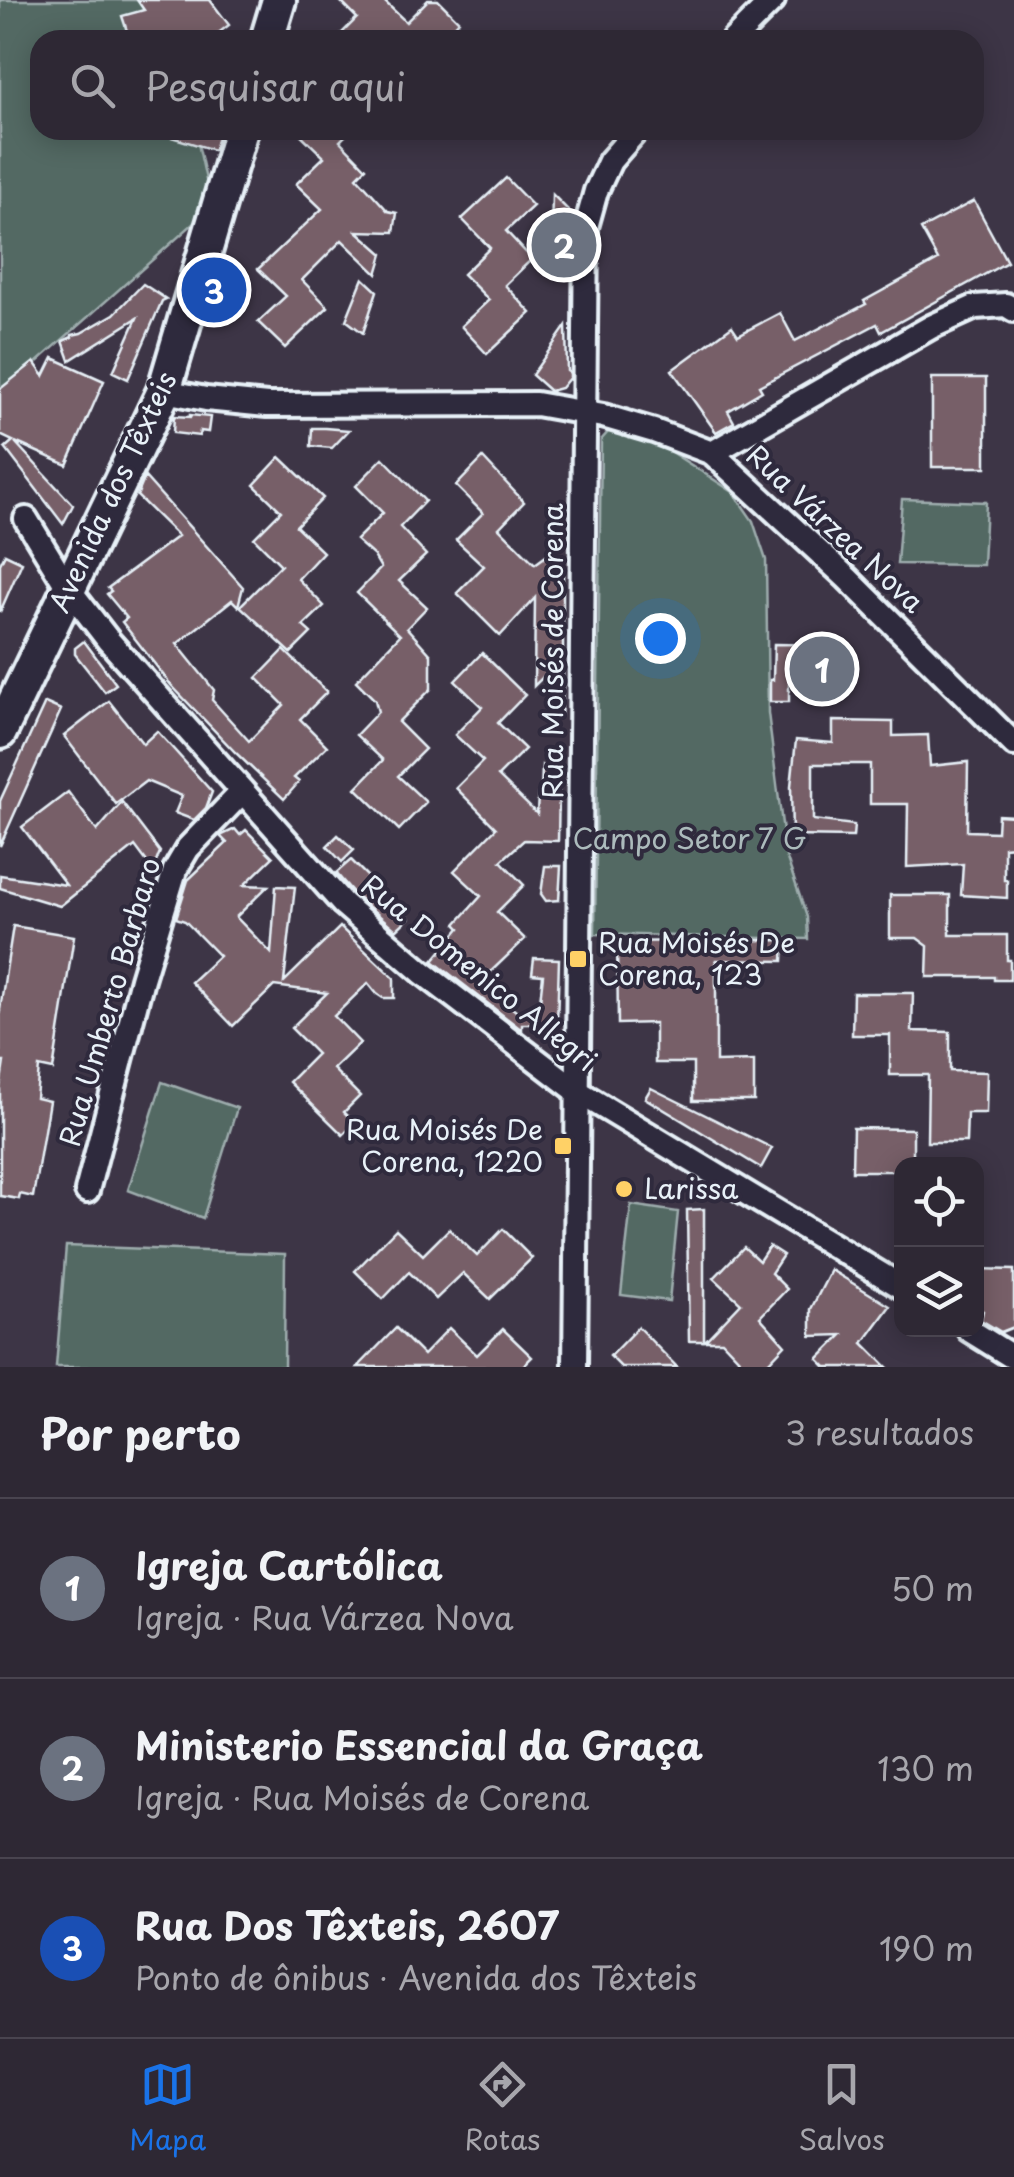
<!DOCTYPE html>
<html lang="pt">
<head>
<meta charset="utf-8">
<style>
	body { margin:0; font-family:"Playpen Sans",sans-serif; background:#3a3440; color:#f1f3f6 }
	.controls { position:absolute; right:30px; bottom:30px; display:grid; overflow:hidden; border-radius:20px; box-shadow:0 5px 25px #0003 }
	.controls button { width:90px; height:90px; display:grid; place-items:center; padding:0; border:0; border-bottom:2px solid #49444f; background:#2e2834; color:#f1f3f6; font:50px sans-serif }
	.you { position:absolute; left:660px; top:638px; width:35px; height:35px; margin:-25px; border:8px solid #fff; border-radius:50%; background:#1a73e8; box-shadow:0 0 0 15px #1a73e833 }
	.badge { display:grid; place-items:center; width:65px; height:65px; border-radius:50%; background:#1a73e8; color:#fff; font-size:32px; font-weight:700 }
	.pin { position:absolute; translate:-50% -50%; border:5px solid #fff; box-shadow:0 2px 10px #0006 }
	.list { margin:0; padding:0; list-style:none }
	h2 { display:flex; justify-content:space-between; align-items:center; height:130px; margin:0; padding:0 40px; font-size:42px }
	h2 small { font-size:32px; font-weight:400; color:#a7a6ac }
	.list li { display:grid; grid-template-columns:65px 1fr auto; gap:30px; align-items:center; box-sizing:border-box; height:180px; padding:0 40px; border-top:2px solid #49444f }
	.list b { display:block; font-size:38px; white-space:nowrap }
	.list p { margin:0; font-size:32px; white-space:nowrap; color:#a7a6ac }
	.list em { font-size:32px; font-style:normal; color:#a7a6ac }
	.icon { flex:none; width:55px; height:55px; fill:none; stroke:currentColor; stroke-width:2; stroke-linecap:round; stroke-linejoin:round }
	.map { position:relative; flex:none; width:1014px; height:1367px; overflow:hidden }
	.search { position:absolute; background:#2e2834; box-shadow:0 5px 25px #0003; left:30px; right:30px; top:30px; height:110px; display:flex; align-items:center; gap:25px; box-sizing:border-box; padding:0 35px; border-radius:30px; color:#a7a6ac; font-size:38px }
	.sheet { height:670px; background:#2e2834 }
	nav { display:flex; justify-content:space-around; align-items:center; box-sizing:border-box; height:140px; border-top:2px solid #49444f; background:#2e2834; font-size:28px; color:#a7a6ac }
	nav a { display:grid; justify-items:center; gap:5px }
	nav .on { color:#1a73e8 }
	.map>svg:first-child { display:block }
	.green { fill:#536963; stroke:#9eadae; stroke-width:2.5 }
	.building { fill:#775f68; stroke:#e8f1f8; stroke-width:2.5 }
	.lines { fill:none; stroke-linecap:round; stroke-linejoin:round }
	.street-casing { stroke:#e8f1f8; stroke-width:30 }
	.secondary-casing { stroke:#e8f1f8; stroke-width:40 }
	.street { stroke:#2f2a3d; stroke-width:22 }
	.secondary { stroke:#2f2a3d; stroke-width:32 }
	.poi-dot { fill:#ffd166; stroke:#2f2a3d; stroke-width:4 }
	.labels { text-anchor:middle; stroke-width:8; stroke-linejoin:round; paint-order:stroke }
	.street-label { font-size:28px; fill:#e8f1f8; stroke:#2f2a3d }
	.park-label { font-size:28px; fill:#acbbbc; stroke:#2f2a3d }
	.poi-label { font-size:28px; fill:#e8f1f8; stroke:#2f2a3d; text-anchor:start }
</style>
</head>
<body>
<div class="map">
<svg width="1014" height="1367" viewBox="0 0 1014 1367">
	<rect width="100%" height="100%" fill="#3d3546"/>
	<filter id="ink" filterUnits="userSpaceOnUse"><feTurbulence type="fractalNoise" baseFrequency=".01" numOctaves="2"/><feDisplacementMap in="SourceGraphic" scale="20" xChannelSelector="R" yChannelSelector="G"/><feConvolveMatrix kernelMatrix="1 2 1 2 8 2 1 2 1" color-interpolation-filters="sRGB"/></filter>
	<g filter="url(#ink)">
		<g class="green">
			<path d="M0,0h167l9,40h-136v90h155l17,77 -212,188z"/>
			<path d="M610,430l47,13 76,49 20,29 13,39 2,153 18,143 21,61 1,22 -213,-5 6,-494z"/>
			<path d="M902,499l84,3 -3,63 -86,-1z"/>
			<path d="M162,1082l75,26 -34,110 -75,-28z"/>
			<path d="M631,1205l47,7 -9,89 -48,-6z"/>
			<path d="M66,1246l219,8 -1,113h-228z"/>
		</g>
		<g class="building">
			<path d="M137,0h73l19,25 -20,15h-79l-8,-24 22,-6z"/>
			<path d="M339,0h44l23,22 22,-22h10l21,21 -17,19h-107l22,-22z"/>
			<path d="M162,130h58l-6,20 -53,-16z"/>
			<path d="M296,130h55l-11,11 26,27 -9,9 31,34 9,2 -3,19 -37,-1 26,23 -6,20 -35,-34 -40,40 26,27 -43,41 -27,-26 28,-26 -28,-27 64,-60 -26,-25 28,-27z"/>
			<path d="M506,178l27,28 -27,25 26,28 -27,26 26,28 -44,41 -26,-28 28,-26 -26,-26 27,-26 -28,-29z"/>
			<path d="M552,194l17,17v12l-18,17z"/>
			<path d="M974,201l33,61 -126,70 -4,-8 -118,62 3,5 -34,20 6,11 -18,10 -44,-62 60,-44 6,9 42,-22 15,28 71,-37 -2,-3 74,-41 -17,-31z"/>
			<path d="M363,278l14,13 -14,42 -17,-13z"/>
			<path d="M143,284l23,15 -4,2 -34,78 -15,-7 24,-54 -67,42 -7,-19 9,-4v-2l9,-2 33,-19z"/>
			<path d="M566,326l1,45 3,2v4l-9,11 -11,3 -18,-16z"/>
			<path d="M53,358l51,23 -37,84 -52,-23 58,63 -10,19 -58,-76 8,-7 -13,-6v-46l34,-27 10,14z"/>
			<rect x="932" y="378" width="54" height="89"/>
			<path d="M190,415l20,2 -2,15 -8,-1 -1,5 -26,-3 1,-17 16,1z"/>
			<path d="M312,428h13l24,2 -17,18 -21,-2z"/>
			<path d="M280,457l43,41 -27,28 27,26 -25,27 26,27 -21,20 8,7 -20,20 -51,-47 41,-41 -27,-27 27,-27 -27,-26z"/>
			<path d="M383,458l42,43 -25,26 26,28 -27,26 28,26 -20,21 24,27v34l-33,33 27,27 -27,27 28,26 -27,28 -43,-42 27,-28 -27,-25 22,-23 -3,-12 -19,-19 44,-46 -43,-42 24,-25 -7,-12 -18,-16 27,-27 -27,-27z"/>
			<path d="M483,458l41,44 -25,26 36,36 11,-8 17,-1v132l-2,29h-16l4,-45 -15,15 1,-88 -35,38 -43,-43 27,-27 -28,-26 27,-27 -27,-27z"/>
			<path d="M145,477l98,110 -5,19 -6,-6 -55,44 37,46 -2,10 37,41 35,-36 -27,-27 27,-28 43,42 -27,27 27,27 -33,32 5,4 -15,17 -49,-47 -64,-67 -49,-63 5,-4 -20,-24 4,-3 -3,-3 70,-52 -41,-40z"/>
			<path d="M5,554l17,8 -22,50v-48z"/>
			<path d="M84,641l32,43 -11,8 -30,-38v-6z"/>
			<path d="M774,644l58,1v36l-43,-1v22h-19v-22h3z"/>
			<path d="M482,653l43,42 -27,28 27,26 -27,27 39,38 1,-20h3l1,-28 17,18 -1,57 -34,-1 -23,21 23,24 -27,27 28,27 -45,43 42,34 18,-15 3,-26 -11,-1 2,-16 25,1 -2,65h-35v6l-89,-69 27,-33 -4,-4 25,-28 -27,-25 42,-43 -40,-40 27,-27 -28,-26 27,-28 -27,-26z"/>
			<path d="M109,701l34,43 14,-13 55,61 -6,16 -12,12 -19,-7 7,-17 -36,-15 -30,23 -52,-68z"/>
			<path d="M45,703l16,7 -61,136v-45z"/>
			<path d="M833,721l60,1v14l35,-1 2,31 38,-4 -1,69 30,1 1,-17 16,1v30l-10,1v33h3v18l-46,-3 2,-31 -56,3 1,-63h-38v-40h-57v56l41,5 -1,12 -61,-1 -1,-50 5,-46 37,3z"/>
			<path d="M68,792l29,39 25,-29 38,50 -7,18 -18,-24 -75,60 -60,-18v-13l66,10 -44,-58z"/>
			<path d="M235,829l5,6 6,-5 27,27 -29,28 24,1 -32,31 35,36 5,-67 19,1 -11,95 56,-55 54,51v20h-11l-6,-4 -9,-11 -34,33 26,27 -27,26 27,27 -16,16 11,11 -12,12 -54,-53 28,-28 -26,-26 36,-35 -53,-7 -41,40 -42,-44 28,-26 -34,-35 -9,-3 12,-38 39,-37 -7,-7z"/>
			<path d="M338,835l16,15 -12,12 -15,-16z"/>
			<path d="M351,860l58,58 -13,12 -40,-34 -20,-23z"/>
			<path d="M545,866h16l-2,34 -13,1 -5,-7z"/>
			<path d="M890,895h60v40h57v25h3v20h-16v-3h-67l1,-31 -11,-8h-27z"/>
			<path d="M13,926l61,10 -21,134 -14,-3 -3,31 13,3 -16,96 -13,-3 -1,5 -19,-3v-108l4,-26h-4v-53z"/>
			<path d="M784,940l-1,21 -67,-1v102l38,-1v40h-61v-38h-38v-40l-37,1 -1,-82z"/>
			<path d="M853,993h60l-1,38 38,1v39l37,1 -1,41h-19l-1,29h-39l1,-67h-38v-40h-38z"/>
			<path d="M651,1088l121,60 -11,20 -116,-70z"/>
			<path d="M853,1128l60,1v35h-11v7h-50z"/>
			<path d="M704,1209v132h-15l-2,-131z"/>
			<path d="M396,1229l27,26 26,-26 28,27 26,-27 29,29 -42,41 -27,-26 -27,26 -27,-27 -26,27 -28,-28z"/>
			<path d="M769,1246l14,9 -12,18 16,16 -27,28 25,28 -21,22h-33l8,-8 -17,-18h-17l36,-38 -27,-25 30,-31 15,14z"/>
			<path d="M976,1269l38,1v57l-13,5 -20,-12 2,-9 -7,-4z"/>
			<path d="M831,1270l59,36 -27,37 24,24h-61l-8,-8 24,-24 -31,1v-27z"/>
			<path d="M638,1327l39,40h-56l-11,-11z"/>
			<path d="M396,1328l27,27 26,-27 28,27 26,-26 29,28 -10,10h-164z"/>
		</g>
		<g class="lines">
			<defs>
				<g id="street">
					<path d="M733,40l40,-40"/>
					<path d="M164,391l42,8 61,6 269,-1 67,12 51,15 58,22 135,125 167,166"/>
					<path d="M712,453l219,-126 44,-20 31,-2 8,5"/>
					<path d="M26,519l42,69 41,53 234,263 79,68 155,119 325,196"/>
					<path d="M87,1191l55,-212 33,-109 13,-22 54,-56"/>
					<path d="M969,1330l45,28"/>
					<path d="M575,1367l11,-1140 10,-36 14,-30 27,-31"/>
				</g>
				<g id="secondary">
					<path d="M267,40l12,-40"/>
					<path d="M0,732l164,-341 77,-261"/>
				</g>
			</defs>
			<use href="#street" class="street-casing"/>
			<use href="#secondary" class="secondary-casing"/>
			<use href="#street" class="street"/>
			<use href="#secondary" class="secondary"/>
		</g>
	</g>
	<g class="poi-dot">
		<rect x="568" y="949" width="20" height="20" rx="5"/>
		<rect x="553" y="1136" width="20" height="20" rx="5"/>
		<circle cx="624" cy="1189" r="10"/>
	</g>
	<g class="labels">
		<g class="street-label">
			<text transform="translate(113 492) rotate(-65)" y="10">Avenida dos Têxteis</text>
			<text transform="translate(835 529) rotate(43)" y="10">Rua Várzea Nova</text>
			<text transform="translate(553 651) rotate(-90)" y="10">Rua Moisés de Corena</text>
			<text transform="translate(479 973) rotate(39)" y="10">Rua Domenico Allegri</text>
			<text transform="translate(110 1002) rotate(-74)" y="10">Rua Umberto Barbaro</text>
		</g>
		<g class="park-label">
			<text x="690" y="849">Campo Setor 7 G</text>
		</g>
		<g class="poi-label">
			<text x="598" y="953">Rua Moisés De<tspan x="598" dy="32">Corena, 123</tspan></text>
			<text x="543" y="1140" text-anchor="end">Rua Moisés De<tspan x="543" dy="32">Corena, 1220</tspan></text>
			<text x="644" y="1199">Larissa</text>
		</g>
	</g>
</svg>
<div class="controls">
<button><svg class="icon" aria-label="locate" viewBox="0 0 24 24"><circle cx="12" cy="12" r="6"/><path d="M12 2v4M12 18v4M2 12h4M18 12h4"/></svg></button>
<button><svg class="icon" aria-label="layers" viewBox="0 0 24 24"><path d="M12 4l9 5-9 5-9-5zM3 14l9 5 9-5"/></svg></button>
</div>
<div class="you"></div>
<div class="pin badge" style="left:822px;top:669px;background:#6b7280">1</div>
<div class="pin badge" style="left:564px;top:245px;background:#6b7280">2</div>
<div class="pin badge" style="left:214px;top:290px;background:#1a4fb4">3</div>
<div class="search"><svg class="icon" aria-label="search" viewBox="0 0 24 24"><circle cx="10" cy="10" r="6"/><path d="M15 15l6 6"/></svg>Pesquisar aqui</div>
</div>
<section class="sheet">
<h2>Por perto<small>3 resultados</small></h2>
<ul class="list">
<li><span class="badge" style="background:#6b7280">1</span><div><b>Igreja Cartólica</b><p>Igreja · Rua Várzea Nova</p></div><em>50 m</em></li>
<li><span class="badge" style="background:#6b7280">2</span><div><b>Ministerio Essencial da Graça</b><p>Igreja · Rua Moisés de Corena</p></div><em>130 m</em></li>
<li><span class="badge" style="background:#1a4fb4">3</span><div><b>Rua Dos Têxteis, 2607</b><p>Ponto de ônibus · Avenida dos Têxteis</p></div><em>190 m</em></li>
</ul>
</section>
<nav>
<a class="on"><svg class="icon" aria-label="map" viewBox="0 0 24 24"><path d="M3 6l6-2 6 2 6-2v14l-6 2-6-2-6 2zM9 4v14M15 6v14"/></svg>Mapa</a>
<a><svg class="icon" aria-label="directions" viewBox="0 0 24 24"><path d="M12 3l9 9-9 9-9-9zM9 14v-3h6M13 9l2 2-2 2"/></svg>Rotas</a>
<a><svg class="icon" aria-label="saved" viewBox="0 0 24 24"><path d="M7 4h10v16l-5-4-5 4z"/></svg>Salvos</a>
</nav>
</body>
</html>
